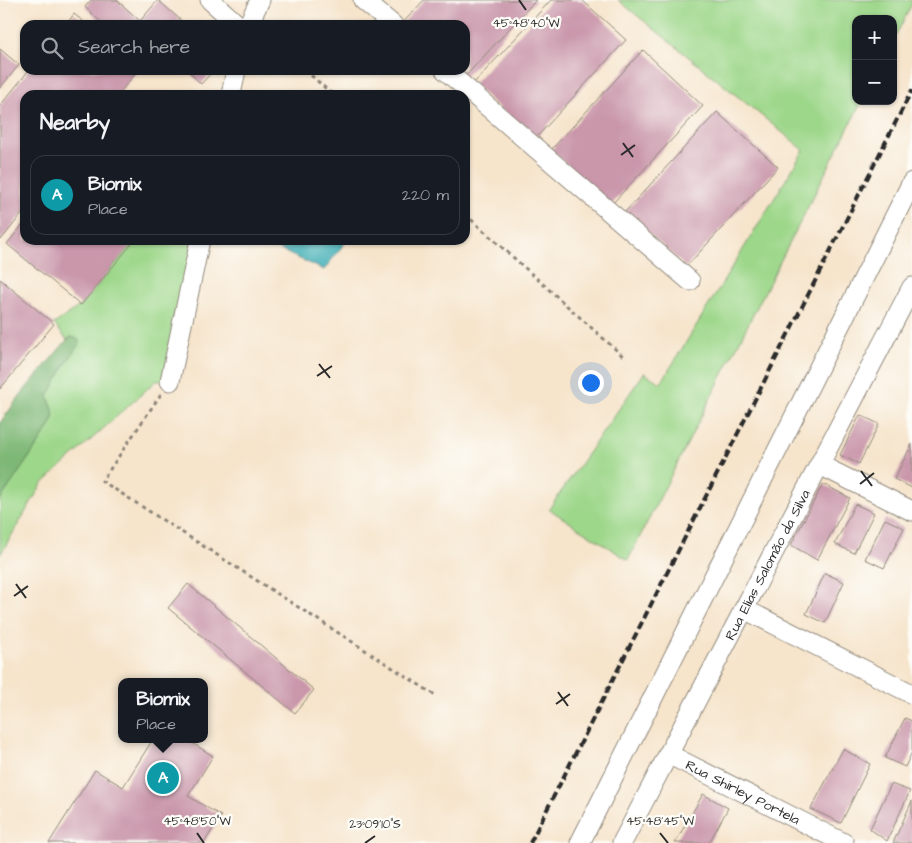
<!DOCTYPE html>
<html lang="en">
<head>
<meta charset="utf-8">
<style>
	body { margin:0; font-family:"Architects Daughter",sans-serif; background:#242831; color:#f1f3f6 }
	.controls { position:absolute; right:15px; top:15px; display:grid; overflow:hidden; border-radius:10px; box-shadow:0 1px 4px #0004 }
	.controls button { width:45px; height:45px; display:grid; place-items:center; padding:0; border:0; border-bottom:1px solid #363941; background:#171b24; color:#f1f3f6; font:25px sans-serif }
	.you { position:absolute; left:590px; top:382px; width:18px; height:18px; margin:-12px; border:4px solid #fff; border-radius:50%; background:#1a73e8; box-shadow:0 0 0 8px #1a73e833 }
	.badge { display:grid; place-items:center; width:32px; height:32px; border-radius:50%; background:#8c9099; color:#fff; font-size:16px; font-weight:700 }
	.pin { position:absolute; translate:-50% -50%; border:2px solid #fff; box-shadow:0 1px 5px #0006 }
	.popup { position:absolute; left:118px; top:678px; width:90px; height:65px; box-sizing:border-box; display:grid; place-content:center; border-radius:10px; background:#171b24; filter:drop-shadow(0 1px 4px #0005); font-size:16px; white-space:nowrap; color:#9ea1a6 }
	.popup b { font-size:19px; color:#f1f3f6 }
	.popup::after { content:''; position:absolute; left:50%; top:100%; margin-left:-10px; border:10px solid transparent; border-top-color:#171b24 }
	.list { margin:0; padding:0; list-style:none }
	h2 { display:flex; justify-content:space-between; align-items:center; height:65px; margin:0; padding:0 20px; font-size:21px }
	h2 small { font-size:16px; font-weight:400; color:#9ea1a6 }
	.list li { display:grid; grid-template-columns:32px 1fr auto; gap:15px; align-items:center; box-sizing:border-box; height:80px; margin:0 10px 10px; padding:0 10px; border:1px solid #363941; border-radius:15px }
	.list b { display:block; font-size:19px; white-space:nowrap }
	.list p { margin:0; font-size:16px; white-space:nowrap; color:#9ea1a6 }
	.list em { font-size:16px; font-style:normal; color:#9ea1a6 }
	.icon { flex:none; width:28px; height:28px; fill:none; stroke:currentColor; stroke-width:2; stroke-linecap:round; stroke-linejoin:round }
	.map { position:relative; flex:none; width:912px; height:843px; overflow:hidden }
	.search { position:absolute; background:#171b24; box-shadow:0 1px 4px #0004; left:20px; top:20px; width:450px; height:55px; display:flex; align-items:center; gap:12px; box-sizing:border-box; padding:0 18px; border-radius:15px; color:#9ea1a6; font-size:19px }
	.panel { position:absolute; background:#171b24; box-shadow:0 1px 4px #0004; left:20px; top:90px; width:450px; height:155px; border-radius:15px }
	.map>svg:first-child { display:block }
	.green { fill:#9dd78a; stroke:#64815a }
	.forest { fill:#7eb876; stroke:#547250 }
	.water { fill:#3cadb5; stroke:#346c70 }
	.building { fill:#c996aa }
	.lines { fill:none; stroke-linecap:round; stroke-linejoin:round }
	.minor-casing { stroke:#90887b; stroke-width:21 }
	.path { stroke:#90887b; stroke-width:3; stroke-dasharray:4 4; stroke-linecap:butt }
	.minor { stroke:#fff; stroke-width:19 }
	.rail { stroke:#2b2b2b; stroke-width:4; stroke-dasharray:8 4; stroke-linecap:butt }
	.ticks { fill:none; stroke:#2b2b2b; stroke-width:2 }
	.labels { text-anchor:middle; stroke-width:4.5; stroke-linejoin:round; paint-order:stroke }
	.street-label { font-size:14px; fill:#2b2b2b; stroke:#fdfcf7 }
	.ticks-label { font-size:12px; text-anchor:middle; fill:#2b2b2b; stroke:#fdfcf7; stroke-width:4.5; stroke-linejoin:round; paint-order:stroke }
</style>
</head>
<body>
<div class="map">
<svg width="912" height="843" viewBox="0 0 912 843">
	<rect width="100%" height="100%" fill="#fdfcf7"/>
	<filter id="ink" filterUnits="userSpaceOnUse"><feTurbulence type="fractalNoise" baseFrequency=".02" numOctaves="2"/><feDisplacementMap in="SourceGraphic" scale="10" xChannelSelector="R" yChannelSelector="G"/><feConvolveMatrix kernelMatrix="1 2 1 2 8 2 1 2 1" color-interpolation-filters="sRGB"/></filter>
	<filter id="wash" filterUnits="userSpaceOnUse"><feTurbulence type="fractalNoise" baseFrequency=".0096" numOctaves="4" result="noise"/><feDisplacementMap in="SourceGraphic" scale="20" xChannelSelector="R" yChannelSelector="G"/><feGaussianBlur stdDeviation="1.12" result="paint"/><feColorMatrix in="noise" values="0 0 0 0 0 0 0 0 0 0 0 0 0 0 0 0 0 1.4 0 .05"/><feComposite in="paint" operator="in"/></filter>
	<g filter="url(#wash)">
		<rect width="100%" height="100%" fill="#f6e4cb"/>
		<g class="green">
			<path d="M618,0h294v4l-19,37v-22h-37v82h6l-234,459 -79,-51 95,-136 17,10 143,-233z"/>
			<path d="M135,240h65l-30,141h-14l-114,103 -42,71v-55l51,-75c6,-12 0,-18 -3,-29l18,-32 5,-27 -4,3 -13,-16 27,-19z"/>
		</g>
		<path class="forest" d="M71,337l4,1 4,2v4l-13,20 -18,32c3,12 9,16 3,29l-51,75v-77l22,-30 45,-53z"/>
		<path class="water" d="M272,240h75l-23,30 -55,-25z"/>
		<g id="blocks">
			<g class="building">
				<path d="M91,0h26l23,21 18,-21 25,22 -3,3h-76l-19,-18z"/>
				<path d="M424,0h112l-75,81 -12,-11h16v-45h-64z"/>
				<path d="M551,0h31l44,40 -92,100 -61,-56z"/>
				<path d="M74,14l14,11h-22z"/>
				<path d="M0,49l19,16 -19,23z"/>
				<path d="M643,50l60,56 -92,99 -60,-55z"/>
				<path d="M29,70h109l-20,25h-93v115l-24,30 -1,-1v-133z"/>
				<path d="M187,70h27l-13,14z"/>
				<path d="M717,112l61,55 -92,100 -61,-55z"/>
				<path d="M25,222v18h110l-54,65 -74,-61z"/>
				<path d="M0,279l54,45 -54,65z"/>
				<path d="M860,415l19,9 -20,40 -19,-9z"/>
				<path d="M912,444v44l-18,-9z"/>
				<path d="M823,484l27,14 -33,62 -26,-15z"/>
				<path d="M855,504l19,9 -20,40 -19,-9z"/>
				<path d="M885,519l19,9 -20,40 -19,-9z"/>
				<path d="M825,573l19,9 -19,41 -19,-9z"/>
				<path d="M188,584l126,106 -19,23 -127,-105z"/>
				<path d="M905,718l7,3v31l-7,15 -20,-9z"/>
				<path d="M153,739h33l27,17 -25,40 33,20 -17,27h-155l46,-73 28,17z"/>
				<path d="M843,749l27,15 -29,59 -30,-14z"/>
				<path d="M891,784l19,7 -23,50 -17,-12z"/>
				<path d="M703,794l25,14 -19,35h-34z"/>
				<path d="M912,801v42h-19z"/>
			</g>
		</g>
	</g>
	<g filter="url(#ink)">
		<use href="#blocks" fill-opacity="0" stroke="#90887b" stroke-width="1"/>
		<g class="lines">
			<defs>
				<g id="minor">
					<path d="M210,0l28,25"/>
					<path d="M363,0l30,25"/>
					<path d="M248,25l12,-25"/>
					<path d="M445,70l245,211"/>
					<path d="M231,95l5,-25"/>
					<path d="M170,381l30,-141"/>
					<path d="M820,465l92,46"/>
					<path d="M744,609l168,85"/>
					<path id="s1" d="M668,754l176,89"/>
					<path d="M580,843l332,-661"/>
					<path id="s2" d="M622,843l290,-556"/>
				</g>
			</defs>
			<use href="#minor" class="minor-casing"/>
			<g class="path">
				<path d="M305,70l28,25"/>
				<path d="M465,214l159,143"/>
				<path d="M161,394l-59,87 333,214"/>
			</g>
			<use href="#minor" class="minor"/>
			<path class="rail" d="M530,843l382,-753"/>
		</g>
	</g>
	<path class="ticks" d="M519,0l7,10M623,143l10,14M621,155l14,-10M319,364l11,14M317,376l15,-10M861,471l11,15M860,484l14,-11M16,584l10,14M14,596l14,-10M558,692l10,14M556,704l14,-10M197,833l7,10M660,833l8,10M365,843l10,-7"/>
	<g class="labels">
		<g class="street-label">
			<text dy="5" stroke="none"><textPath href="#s2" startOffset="314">Rua Elias Salomão da Silva</textPath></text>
			<text dy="5" stroke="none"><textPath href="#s1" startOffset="84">Rua Shirley Portela</textPath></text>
		</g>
	</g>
	<g class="ticks-label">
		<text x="526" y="27">45°48'40"W</text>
		<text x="197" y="825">45°48'50"W</text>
		<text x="660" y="825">45°48'45"W</text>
		<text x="375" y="828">23°09'10"S</text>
	</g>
</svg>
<div class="controls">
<button>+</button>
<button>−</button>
</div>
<div class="you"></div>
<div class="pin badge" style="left:163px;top:778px;background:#0f9aa8">A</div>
<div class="popup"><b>Biomix</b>Place</div>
<div class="search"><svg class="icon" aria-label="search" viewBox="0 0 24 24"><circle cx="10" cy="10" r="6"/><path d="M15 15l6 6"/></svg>Search here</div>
<section class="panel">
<h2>Nearby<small></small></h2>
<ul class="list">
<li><span class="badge" style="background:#0f9aa8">A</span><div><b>Biomix</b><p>Place</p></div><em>220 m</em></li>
</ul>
</section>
</div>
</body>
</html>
